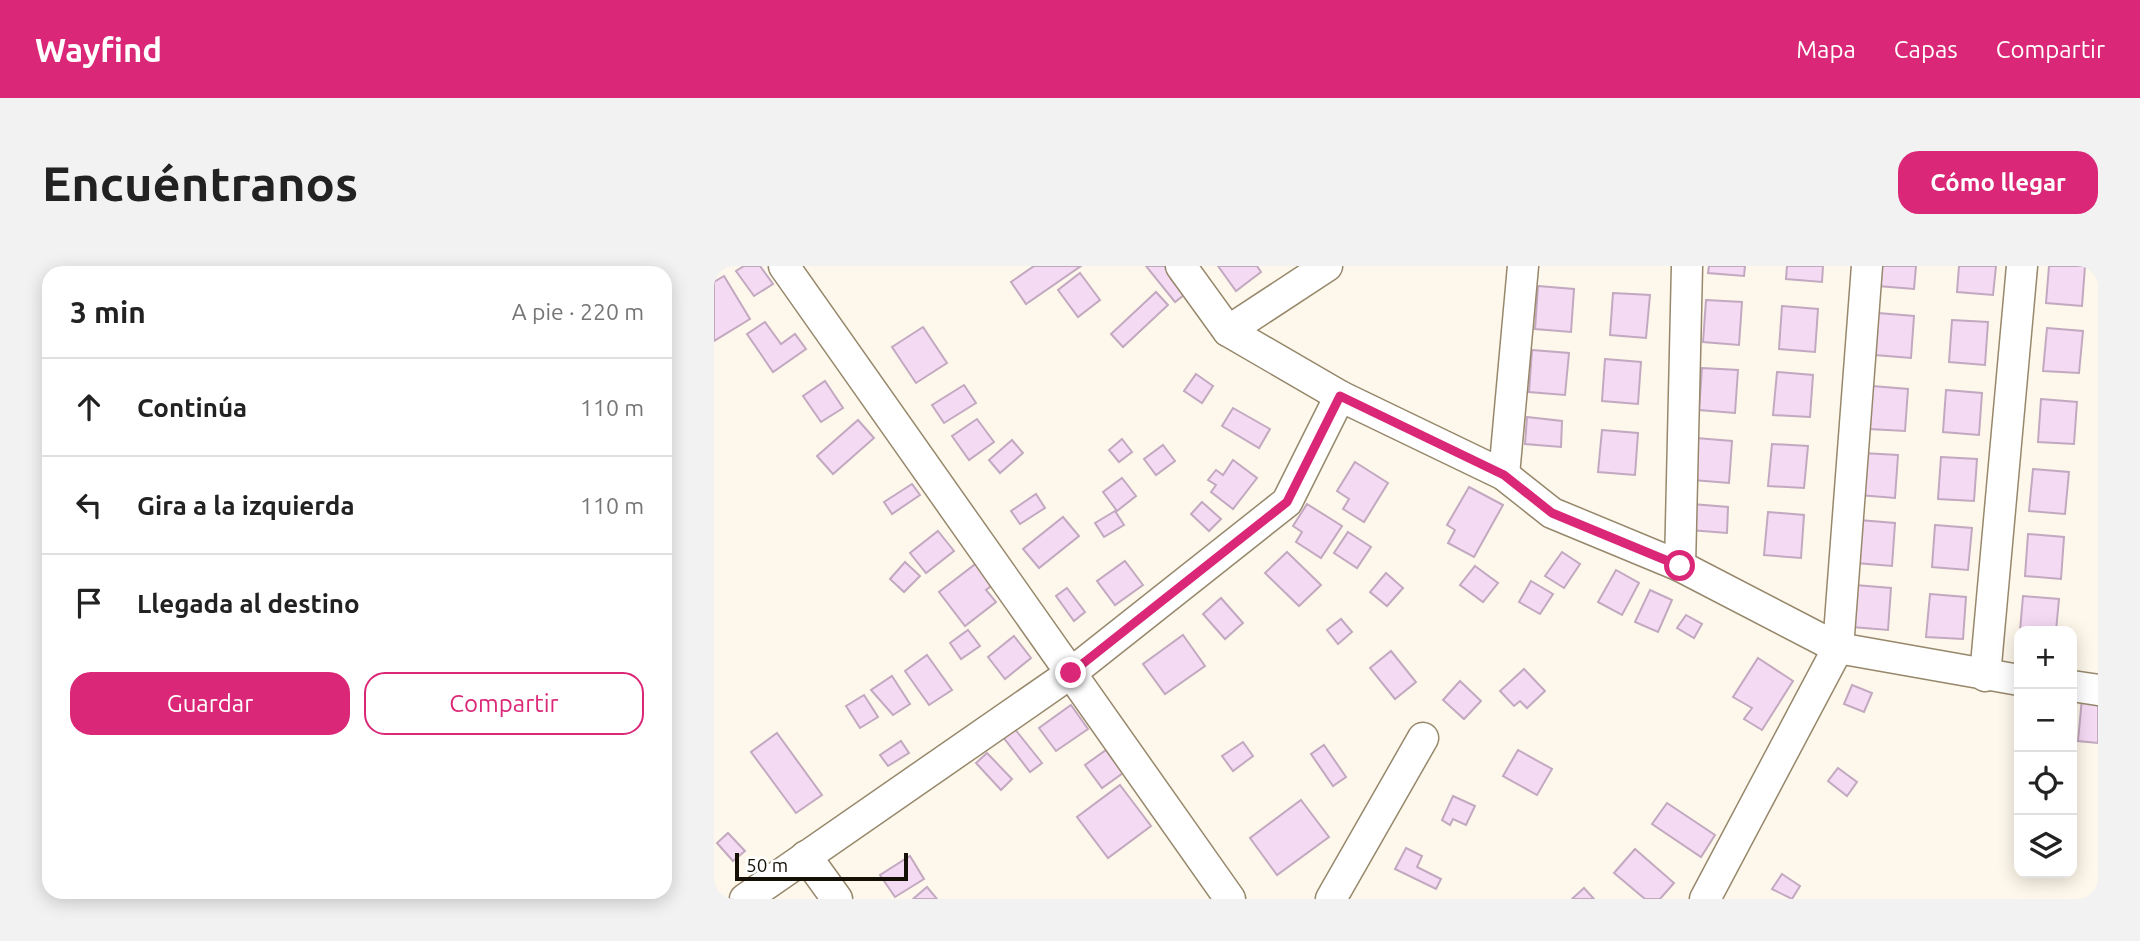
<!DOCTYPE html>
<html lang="es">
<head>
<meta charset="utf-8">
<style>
	body { margin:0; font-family:Ubuntu,sans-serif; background:#f2f2f2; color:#222 }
	.controls { position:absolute; right:21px; bottom:21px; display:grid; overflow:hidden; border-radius:14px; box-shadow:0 4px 18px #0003 }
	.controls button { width:63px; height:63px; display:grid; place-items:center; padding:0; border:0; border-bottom:2px solid #e0e0e0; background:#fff; color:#222; font:35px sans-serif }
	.scale { position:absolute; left:21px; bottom:18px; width:173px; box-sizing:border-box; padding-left:7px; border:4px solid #151006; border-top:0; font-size:19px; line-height:24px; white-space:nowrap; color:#151006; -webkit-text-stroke:5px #fff; paint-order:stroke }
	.stop { position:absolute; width:21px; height:21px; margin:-16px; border:5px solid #db2777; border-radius:50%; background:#fff }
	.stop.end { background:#db2777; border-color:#fff; box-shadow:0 2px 7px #0008 }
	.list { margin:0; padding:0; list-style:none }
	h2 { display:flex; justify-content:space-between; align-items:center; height:91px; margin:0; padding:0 28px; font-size:30px }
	h2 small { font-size:23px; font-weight:400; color:#767676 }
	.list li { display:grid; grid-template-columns:46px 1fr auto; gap:21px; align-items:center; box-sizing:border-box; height:98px; padding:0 28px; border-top:2px solid #e0e0e0 }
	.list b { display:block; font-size:26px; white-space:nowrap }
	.list em { font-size:23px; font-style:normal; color:#767676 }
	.actions { display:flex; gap:14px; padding:21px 28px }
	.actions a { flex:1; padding:16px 0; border:2px solid #db2777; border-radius:21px; text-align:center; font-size:24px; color:#db2777 }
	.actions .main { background:#db2777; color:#fff }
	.icon { flex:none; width:38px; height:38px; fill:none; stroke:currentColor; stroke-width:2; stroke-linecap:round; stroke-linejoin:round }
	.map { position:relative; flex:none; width:1384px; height:633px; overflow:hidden; border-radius:21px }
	header { display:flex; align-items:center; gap:42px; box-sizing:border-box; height:98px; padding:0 35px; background:#db2777; color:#fff }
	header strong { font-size:33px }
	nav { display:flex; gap:38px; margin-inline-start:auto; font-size:24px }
	.intro { display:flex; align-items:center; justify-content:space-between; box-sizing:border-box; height:168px; padding:0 42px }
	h1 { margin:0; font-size:49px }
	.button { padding:18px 32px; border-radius:21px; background:#db2777; color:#fff; font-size:24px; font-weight:700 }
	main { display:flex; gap:42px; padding:0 42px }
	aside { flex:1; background:#fff; border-radius:21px; box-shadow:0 4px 18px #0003 }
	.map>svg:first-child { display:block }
	.building { fill:#f5daf4; stroke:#c2a9c0; stroke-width:2 }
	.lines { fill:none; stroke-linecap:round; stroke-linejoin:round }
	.minor-casing { stroke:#97886c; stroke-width:33 }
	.minor { stroke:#fff; stroke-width:30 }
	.route { stroke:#db2777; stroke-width:9 }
</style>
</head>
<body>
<header>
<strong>Wayfind</strong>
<nav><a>Mapa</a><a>Capas</a><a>Compartir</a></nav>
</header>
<div class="intro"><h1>Encuéntranos</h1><a class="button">Cómo llegar</a></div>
<main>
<aside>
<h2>3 min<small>A pie · 220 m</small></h2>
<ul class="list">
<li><svg class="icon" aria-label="ahead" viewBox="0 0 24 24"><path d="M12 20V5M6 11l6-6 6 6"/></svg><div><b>Continúa</b></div><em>110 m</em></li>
<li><svg class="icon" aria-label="left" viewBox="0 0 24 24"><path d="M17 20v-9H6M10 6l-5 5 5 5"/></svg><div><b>Gira a la izquierda</b></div><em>110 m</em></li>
<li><svg class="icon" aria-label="arrive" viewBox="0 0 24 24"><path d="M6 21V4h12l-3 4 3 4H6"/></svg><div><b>Llegada al destino</b></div></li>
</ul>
<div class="actions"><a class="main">Guardar</a><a>Compartir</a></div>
</aside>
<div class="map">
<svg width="1384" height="633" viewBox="0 0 1384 633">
	<rect width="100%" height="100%" fill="#fef7eb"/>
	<g class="building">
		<path d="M30,0h16l13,18 -19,12 -18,-25z"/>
		<path d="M320,0h47l-55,38 -15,-22z"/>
		<path d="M432,0h24l7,9 -6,4 13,16 -9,7z"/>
		<path d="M504,0h39l4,6 -25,19z"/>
		<path d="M995,0h36l-1,10 -36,-3z"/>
		<path d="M1073,0h36l-1,16 -36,-3z"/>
		<path d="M1165,0h37l-2,23 -36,-3z"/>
		<path d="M1245,0h37l-3,29 -36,-3z"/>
		<path d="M1335,0h36l-3,40 -36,-3z"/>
		<path d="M366,7l20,27 -22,17 -20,-27z"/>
		<path d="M10,10l26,43 -36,22v-59z"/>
		<path d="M824,20l36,3 -3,43 -36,-3z"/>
		<path d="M442,26l12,13 -45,42 -12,-13z"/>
		<path d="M899,27l37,2 -4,43 -36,-3z"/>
		<path d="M992,34l36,2 -3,43 -36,-3z"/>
		<path d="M1068,40l36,3 -3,43 -36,-3z"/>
		<path d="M1164,47l36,3 -3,42 -36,-3z"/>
		<path d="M1238,54l36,2 -3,43 -36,-3z"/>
		<path d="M51,56l16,22 14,-10 11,15 -33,23 -26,-38z"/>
		<path d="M209,61l24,36 -31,20 -24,-36z"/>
		<path d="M1333,62l36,3 -4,42 -36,-2z"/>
		<path d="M818,84l37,3 -4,42 -36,-3z"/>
		<path d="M891,93l36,3 -3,42 -36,-3z"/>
		<path d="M988,102l36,2 -3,43 -36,-3z"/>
		<path d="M1063,106l36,3 -3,42 -37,-2z"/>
		<path d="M482,108l17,12 -11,17 -18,-12z"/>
		<path d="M111,115l18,27 -22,14 -18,-26z"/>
		<path d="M250,119l12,18 -32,20 -12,-18z"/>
		<path d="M1158,120l36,3 -3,42 -36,-2z"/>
		<path d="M1232,124l36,3 -3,42 -36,-3z"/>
		<path d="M1327,133l36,3 -3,42 -36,-2z"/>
		<path d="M519,142l37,21 -11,19 -37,-22z"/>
		<path d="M813,151l35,4 -1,26 -36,-3z"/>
		<path d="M263,153l17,23 -25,18 -17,-24z"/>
		<path d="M144,154l16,18 -41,36 -16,-18z"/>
		<path d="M888,164l36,3 -3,42 -37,-3z"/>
		<path d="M982,172l36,3 -3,42 -36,-3z"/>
		<path d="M408,173l10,13 -13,10 -10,-12z"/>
		<path d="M298,174l11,13 -23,20 -11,-13z"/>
		<path d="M1058,178l36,2 -4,42 -36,-2z"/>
		<path d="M449,179l12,16 -19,14 -12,-16z"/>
		<path d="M1148,187l36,2 -3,43 -36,-3z"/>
		<path d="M1227,191l36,2 -3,42 -36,-2z"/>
		<path d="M519,194l24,18 -24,31 -22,-17 5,-7 -8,-5 8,-10 7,5z"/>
		<path d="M641,196l33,21 -24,39 -21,-13 6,-10 -12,-8z"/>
		<path d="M1319,203l36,3 -4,42 -36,-3z"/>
		<path d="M408,212l14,18 -19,15 -14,-19z"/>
		<path d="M198,218l8,11 -28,19 -8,-12z"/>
		<path d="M755,221l34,18 -29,52 -26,-14 7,-13 -8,-5z"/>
		<path d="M322,228l9,14 -25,16 -9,-13z"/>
		<path d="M488,236l19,17 -12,12 -18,-17z"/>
		<path d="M593,238l35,22 -21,32 -25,-16 6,-10 -9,-6z"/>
		<path d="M978,238l36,3 -1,26 -37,-3z"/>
		<path d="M401,245l9,14 -20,12 -9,-14z"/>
		<path d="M1054,246l36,3 -3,43 -37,-3z"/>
		<path d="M349,251l16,19 -40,32 -16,-19z"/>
		<path d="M1145,254l36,3 -3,43 -36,-3z"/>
		<path d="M1221,259l37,3 -4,42 -36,-3z"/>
		<path d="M224,265l16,20 -28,22 -16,-20z"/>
		<path d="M634,266l23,15 -14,21 -23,-15z"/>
		<path d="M1314,268l36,3 -3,42 -36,-3z"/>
		<path d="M573,286l34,33 -22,21 -34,-33z"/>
		<path d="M848,286l18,12 -16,24 -19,-12z"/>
		<path d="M411,295l18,24 -28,20 -18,-24z"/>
		<path d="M191,296l15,14 -16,16 -14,-13z"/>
		<path d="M264,296l17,21 -9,7 10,12 -31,24 -26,-34z"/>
		<path d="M761,300l23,17 -15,19 -23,-17z"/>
		<path d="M902,304l23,13 -17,32 -24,-13z"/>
		<path d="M672,307l17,15 -16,18 -17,-14z"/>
		<path d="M817,315l22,13 -13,20 -21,-12z"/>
		<path d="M1141,319l36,3 -3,42 -36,-3z"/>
		<path d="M353,322l18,24 -11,9 -18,-25z"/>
		<path d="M936,324l22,10 -14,32 -23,-10z"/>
		<path d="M1216,328l36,3 -3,42 -37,-2z"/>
		<path d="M1309,330l36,3 -3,32h-36z"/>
		<path d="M507,332l22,25 -18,16 -22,-25z"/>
		<path d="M972,349l16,9 -8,14 -17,-10z"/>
		<path d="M627,353l11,13 -14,12 -11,-14z"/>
		<path d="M254,364l12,16 -19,13 -11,-16z"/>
		<path d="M469,369l22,31 -40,28 -22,-30z"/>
		<path d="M300,370l17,22 -26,21 -17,-22z"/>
		<path d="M677,385l25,31 -21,17 -25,-31z"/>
		<path d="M213,389l25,35 -23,15 -24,-34z"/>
		<path d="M1044,392l35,23 -31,49 -18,-11 8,-11 -19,-11z"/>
		<path d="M810,403l21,22 -18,17 -7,-7 -6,5 -14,-15z"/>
		<path d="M178,410l18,28 -17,11 -22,-25z"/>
		<path d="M746,415l21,20 -17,18 -21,-19z"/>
		<path d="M1138,419l20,8 -8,19 -20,-8z"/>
		<path d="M150,429l14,22 -18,11 -14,-22z"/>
		<path d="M1368,432l16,2v43l-20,-2z"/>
		<path d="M357,439l17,24 -32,22 -17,-23z"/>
		<path d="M300,462l28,35 -12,9 -27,-35z"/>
		<path d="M63,467l45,62 -26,18 -45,-61z"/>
		<path d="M187,475l8,12 -21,13 -8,-11z"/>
		<path d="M529,476l10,14 -20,15 -11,-15z"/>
		<path d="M610,479l22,32 -13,9 -22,-32z"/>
		<path d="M392,484l17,23 -21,15 -17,-23z"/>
		<path d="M804,484l34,19 -15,26 -34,-19z"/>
		<path d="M273,487l25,26 -11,11 -25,-27z"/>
		<path d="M1124,502l19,14 -10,14 -19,-15z"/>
		<path d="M406,519l31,41 -43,32 -31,-41z"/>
		<path d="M739,530l22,10 -9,19 -13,-6 -3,6 -8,-5z"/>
		<path d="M587,534l28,37 -52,38 -27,-37z"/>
		<path d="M953,537l48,32 -14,22 -49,-33z"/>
		<path d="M14,567l17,18 -12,10 -16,-18z"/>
		<path d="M692,582l16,8 -5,11 24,12 -5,10 -41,-20z"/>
		<path d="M921,583l39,34 -14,16h-15l-31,-26z"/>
		<path d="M196,590l14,23 -29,18 -15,-22z"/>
		<path d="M1068,608l18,12 -8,13 -20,-10z"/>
		<path d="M213,621l10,12h-24z"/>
		<path d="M870,622l10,11h-22z"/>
	</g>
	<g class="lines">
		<defs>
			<g id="minor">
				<path d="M70,0l446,633"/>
				<path d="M467,0l47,65 112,65 164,79 48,38 128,53 158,82 181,32"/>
				<path d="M514,65l99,-65"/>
				<path d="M790,209l19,-209"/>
				<path d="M966,300l7,-300"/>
				<path d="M1271,410l37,-410"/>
				<path d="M1358,420l26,4"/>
				<path d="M92,590l31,43"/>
				<path d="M31,633l326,-226 216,-171 53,-106"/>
				<path d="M617,633l92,-161"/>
				<path d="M991,633l133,-251 29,-382"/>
			</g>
		</defs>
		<use href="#minor" class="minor-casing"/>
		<use href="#minor" class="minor"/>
	</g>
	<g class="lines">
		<path class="route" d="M357,407l216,-171 53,-106 164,79 48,38 128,53"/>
	</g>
</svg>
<div class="controls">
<button>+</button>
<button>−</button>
<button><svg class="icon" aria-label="locate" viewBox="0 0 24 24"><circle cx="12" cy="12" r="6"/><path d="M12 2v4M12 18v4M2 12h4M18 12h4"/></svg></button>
<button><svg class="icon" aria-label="layers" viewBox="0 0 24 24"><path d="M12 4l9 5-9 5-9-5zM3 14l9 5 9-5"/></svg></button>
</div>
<div class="scale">50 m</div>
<div class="stop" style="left:966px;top:300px"></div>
<div class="stop end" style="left:357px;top:407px"></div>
</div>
</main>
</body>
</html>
